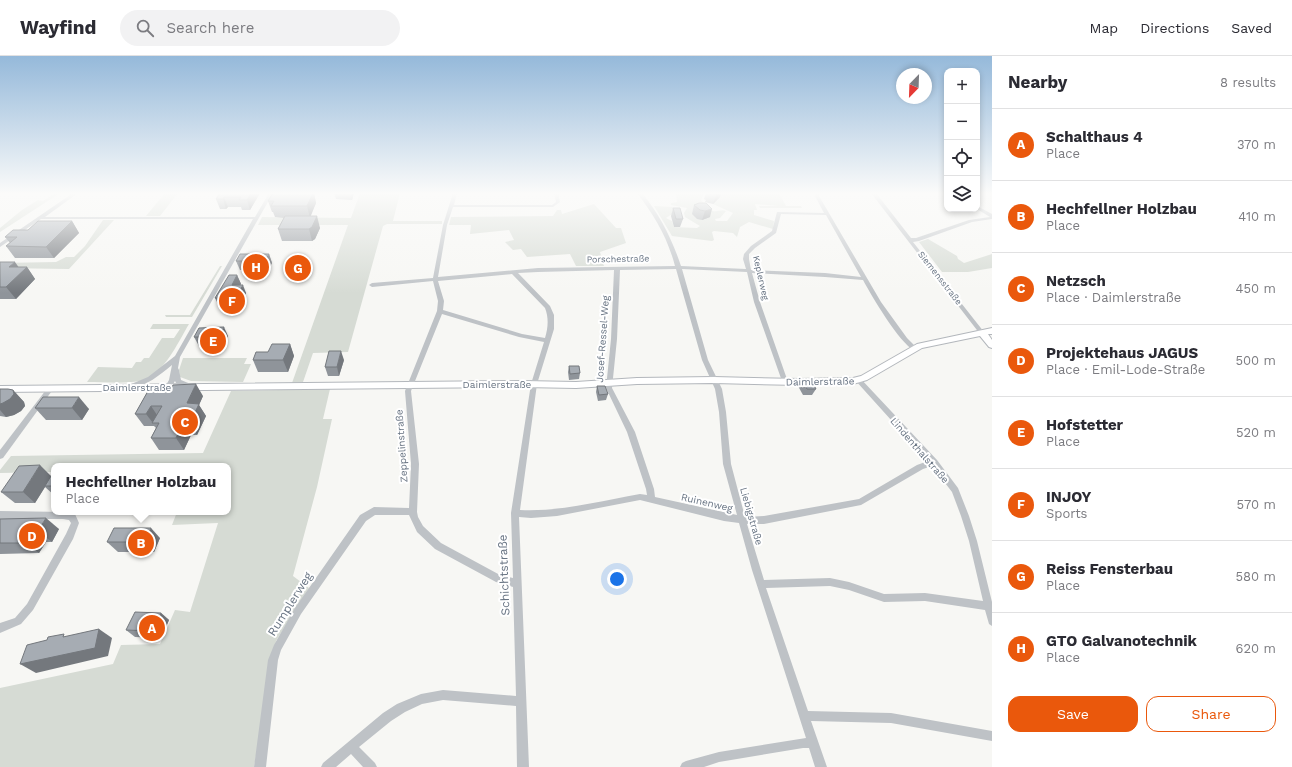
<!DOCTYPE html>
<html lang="en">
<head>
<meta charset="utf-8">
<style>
	body { margin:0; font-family:"Work Sans",sans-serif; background:#f2f2f3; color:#2b2b33 }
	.controls { position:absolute; right:12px; top:12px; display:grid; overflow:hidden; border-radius:8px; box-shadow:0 2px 6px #0003 }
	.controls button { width:36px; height:36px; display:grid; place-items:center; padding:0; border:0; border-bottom:1px solid #e1e1e2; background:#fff; color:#2b2b33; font:20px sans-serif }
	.compass { position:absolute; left:896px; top:12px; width:36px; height:36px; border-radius:50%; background:#fff; box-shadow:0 2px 6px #0003; rotate:203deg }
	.you { position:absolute; left:617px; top:523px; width:14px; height:14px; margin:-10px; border:3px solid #fff; border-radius:50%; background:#1a73e8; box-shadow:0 0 0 6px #1a73e833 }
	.badge { display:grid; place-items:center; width:26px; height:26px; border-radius:50%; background:#ea580c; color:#fff; font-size:13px; font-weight:700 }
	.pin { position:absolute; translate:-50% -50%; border:2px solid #fff; box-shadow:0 1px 4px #0006 }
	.popup { position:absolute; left:51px; top:407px; width:180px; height:52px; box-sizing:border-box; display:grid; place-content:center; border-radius:8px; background:#fff; filter:drop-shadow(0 1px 3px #0005); font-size:13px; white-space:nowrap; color:#7c7c81 }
	.popup b { font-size:15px; color:#2b2b33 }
	.popup::after { content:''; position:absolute; left:50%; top:100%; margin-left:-8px; border:8px solid transparent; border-top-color:#fff }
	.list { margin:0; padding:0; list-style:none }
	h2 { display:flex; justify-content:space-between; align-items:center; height:52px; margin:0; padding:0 16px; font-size:17px }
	h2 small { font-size:13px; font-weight:400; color:#7c7c81 }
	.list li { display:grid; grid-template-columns:26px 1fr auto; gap:12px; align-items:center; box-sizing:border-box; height:72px; padding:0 16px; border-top:1px solid #e1e1e2 }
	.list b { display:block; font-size:15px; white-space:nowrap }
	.list p { margin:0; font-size:13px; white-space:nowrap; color:#7c7c81 }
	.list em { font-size:13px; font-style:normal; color:#7c7c81 }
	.actions { display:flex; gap:8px; padding:12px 16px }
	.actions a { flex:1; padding:9px 0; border:1px solid #ea580c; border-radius:12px; text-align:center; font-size:14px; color:#ea580c }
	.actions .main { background:#ea580c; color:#fff }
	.icon { flex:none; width:22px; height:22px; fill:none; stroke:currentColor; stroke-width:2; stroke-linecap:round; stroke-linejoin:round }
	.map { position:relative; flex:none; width:992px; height:711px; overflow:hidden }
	header { display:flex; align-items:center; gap:24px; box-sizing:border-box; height:56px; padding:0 20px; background:#fff; border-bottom:1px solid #e1e1e2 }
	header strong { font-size:19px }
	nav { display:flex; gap:22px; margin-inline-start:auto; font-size:14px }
	.search { width:280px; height:36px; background:#f2f2f3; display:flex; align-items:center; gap:10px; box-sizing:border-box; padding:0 14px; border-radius:22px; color:#7c7c81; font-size:15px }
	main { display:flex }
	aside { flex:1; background:#fff }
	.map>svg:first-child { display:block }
	.green { fill:#d6dbd4 }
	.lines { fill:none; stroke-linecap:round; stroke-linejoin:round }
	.secondary-casing { stroke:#b3b7bc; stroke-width:2 }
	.street { fill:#bec2c6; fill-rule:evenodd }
	.secondary { fill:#fff; fill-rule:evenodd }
	.wall { fill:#8f949a }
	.shaded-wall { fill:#74787d }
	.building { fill:#a6acb3; stroke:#74787d }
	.labels { text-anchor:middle; stroke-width:4; stroke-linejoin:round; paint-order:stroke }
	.far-street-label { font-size:9px; fill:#687483; stroke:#fff }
	.street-label { font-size:10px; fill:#687483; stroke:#fff }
	.near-street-label { font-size:12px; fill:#687483; stroke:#fff }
</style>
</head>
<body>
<header>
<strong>Wayfind</strong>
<div class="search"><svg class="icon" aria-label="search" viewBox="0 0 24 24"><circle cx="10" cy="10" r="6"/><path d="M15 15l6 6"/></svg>Search here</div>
<nav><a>Map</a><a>Directions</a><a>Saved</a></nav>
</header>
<main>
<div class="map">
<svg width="992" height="711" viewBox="0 0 992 711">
	<rect width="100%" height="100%" fill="#f7f7f4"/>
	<g class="green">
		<path d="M55,137h5l-60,39v-4l22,-18 16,-10 5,1z"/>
		<path d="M165,137h13l-18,23h-14z"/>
		<path d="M360,137h40l-7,28h49v3h-55l-4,2 -35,126 -35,1 -10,29 -11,1 56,-158h-90l4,-8 89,1z"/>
		<path d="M678,137h26l-3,7c2,3 8,10 12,11 5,1 8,-2 13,0l-6,7 -5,1 1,2h11l6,-8 -20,-9 6,-7 -11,-4h71l7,13h15l1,2h-42l-1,-2h19l-23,-2 2,6h-3v5l20,6 -1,8 -24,-7 -9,5 -3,10 -4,-4 -19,-2 -2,1 2,8 -2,1 -40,-5 -18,-30 19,1 -1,7 -6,4 6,3 2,6 23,1 3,-2 -15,-9 -1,-4 3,-5 -16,-3v-2l6,-1 -1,-7z"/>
		<path d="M594,148l22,24h5l5,15 -26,9 4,14h-28l-6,-12 -43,3 -6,-8 -8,1 -8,-8 9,-2 -5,-10 -39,4 1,-9h-22l2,-8 102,-1 4,-6h4l1,4z"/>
		<path d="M103,164h11l-45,49 -69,-1v-5l56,-1 10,-5h8l11,-11z"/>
		<path d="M928,183l29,17 1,3 6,4 28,-9v14l-24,4h-26l-23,-30z"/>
		<path d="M220,210h2l-30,51h-26l-1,-2h25z"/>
		<path d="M153,268h36c-12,20 -25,51 -49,57 -17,3 -36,1 -53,1l11,-15 34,1 4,-6h5l3,-4h5l13,-20h12l6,-9h-30z"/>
		<path d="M183,302h64l-3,6h7l-8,18 -52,-1 -11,-4 -1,-7z"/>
		<path d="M330,333l-7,30h9l-15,68 -24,89 16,12 -33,53 -22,126h-254v-79l113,-24 8,-19 39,-1 15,-34 15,2 28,-89 -46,2 5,-13h51v-46h-174v6l-54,1v-3l11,-14 192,-3 28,-62z"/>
	</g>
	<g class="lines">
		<defs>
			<path id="secondary" d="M992,272v6h-4l4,6v8l-3,-1 -9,-11 -58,12 -55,32 -14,4 -54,1 -85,-2 -77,1 -61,4 -53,-1 -523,5v-6l523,-5 53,1 61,-4 77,-1 85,2 54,-1 8,-2 56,-32z"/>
		</defs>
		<use href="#secondary" class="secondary-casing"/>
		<g class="street">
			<path d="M73,137h5l-33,24h210l14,-24h4l-93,164 -2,11 1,2 2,10 12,5 1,2 -1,2h-4l-13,-6 -1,-2 -5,8h-4l-1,-2 4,-7 3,-15c-13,11 -25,20 -41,24l-3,-2 1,-2 19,-8 27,-21 78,-137h-212l-41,28v-4z"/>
			<path d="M453,137h4l-3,12h98l4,-3 -2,-9h4l2,9 -7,5h-100l-6,18 -9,52 100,-9 137,-2c-8,-30 -20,-49 -38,-73h5c18,22 30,46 39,73l65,3 -3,-10 1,-5 7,-8 21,-15 5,-19 47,1 -9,-17v-3h4v3l62,106 26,36 10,10 -3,2c-14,-6 -43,-55 -51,-70l-38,-3 -73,-4 8,29 28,80 -1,2h-4l-29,-82 -7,-30 -65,-3 26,91 14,29 4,23 5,52 14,53 19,-1 95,-17 58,-34 11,-4 -73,-81 1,-2h4l77,82 21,28 11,28 8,25 15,61v24l-3,-2 -4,-14 -60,-9 -41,1 -35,-12 -19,-4 -64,2 42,123 83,2 101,18v10l-101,-18 -80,-2 16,46h-12l-6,-19h-6l-84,14 -15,5h-24l2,-4 4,-2 33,-9 87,-14 -54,-168 -13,-47 -15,-2 -84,-21 -83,16 -26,2 -12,-1 10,250h-12l-1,-61 -73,-6 -21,4 -17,8 -14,9 -32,26 16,16 2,4h-14l-12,-13 -15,13h-15l2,-4 60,-50 14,-9 24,-10 22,-4 73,6 -3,-109 -17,-5 -61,-33 -18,-17 -8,-17h-34l-9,6 -65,93 -20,36 -3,10 -12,107h-12l14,-107 6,-15 21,-37 65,-93 14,-8 35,1 2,-44 -6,-73 32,-80 1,-10 -5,-20 -61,6 -3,-2 3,-2 61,-5 10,-53zM781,158l45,1 35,62 -36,-4 -74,-3 -2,-11v-5l6,-6 21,-15zM676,213l26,91 13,29 4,23 4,52 14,51 -82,-18 -1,-8 -19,-57 -23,-44 5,-49 3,-69zM614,214l-3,69 -5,49 21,44 19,57 1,6 -7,-1c-39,7 -81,18 -120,16l17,-126 17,-55v-14l-4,-9 -32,-33 20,-1zM512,218l33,34c4,10 3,20 0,30l-23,-4 -79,-24 1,-9 -6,-20zM442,258l77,23 25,5 -13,42 -20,129 2,65 -13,-3 -59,-32 -18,-17 -5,-9 -1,-5 2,-48 -8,-73zM932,410l20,26 9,24 8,25 14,60 -58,-8 -41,1 -35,-12 -19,-4 -66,2 -17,-56h17l97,-19 62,-36z"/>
			<path d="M871,137h5l35,45h5l53,-18 21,-3 -13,-8v-3l15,8v5l-20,3 -53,19 -6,1 71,90 1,1 -1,1h-4z"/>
			<path d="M49,330h2l3,2 -51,70 -3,1v-9z"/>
			<path d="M0,455l66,1 9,2 4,9 -6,16 -40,71 -12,14 -21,9v-10l15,-5 12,-14 39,-70 5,-11 -2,-3 -6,-1h-63z"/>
		</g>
		<use href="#secondary" class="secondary"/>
	</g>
	<g class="wall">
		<path d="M220,137h40l-10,17h-8l-1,-3h-13l-2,2h-6l-4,-10z"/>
		<path d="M273,137h41l2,10 -6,13 10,12 -5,11 -3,2h-30l-4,-12 6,-11 -9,-1 -2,-5h-1l-4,-11z"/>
		<path d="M334,137h20l-2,7 -16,-1z"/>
		<path d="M706,137h15l-1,4 -7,7 -8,-2 1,-2 -2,-1z"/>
		<path d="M699,147l11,14 -8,3 -5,-1 -5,-5 2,-9z"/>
		<path d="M673,152l10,11 -3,8h-6l-3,-11z"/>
		<path d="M72,165l7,12 -25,25h-39l-9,-12 4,-3 -5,-6 23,-7z"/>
		<path d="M269,198l3,9 -4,7h-28l-4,-9z"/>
		<path d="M0,206l18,5h9l8,12 -19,20h-16z"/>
		<path d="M237,219l4,9 -1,1 6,8 -7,13h-20l-4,-8z"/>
		<path d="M228,280l-5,10h-24l-5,-9z"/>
		<path d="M290,288l4,12 -6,16h-30l-5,-12z"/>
		<path d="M344,304l-5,16h-11l-3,-9z"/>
		<path d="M569,310l11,7 -1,6 -10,1 -1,-8z"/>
		<path d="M802,324l14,9 -4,6h-9l-5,-9z"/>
		<path d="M597,330l11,8 -2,6 -8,1 -2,-9z"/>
		<path d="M0,333l13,1 11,12 1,4 -4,5 -7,4 -8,2 -6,-1z"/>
		<path d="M148,335l55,5 -4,9 7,11 -9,19h-6l-7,15h-25l-8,-12 5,-10 -2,-2h-10l-9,-12z"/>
		<path d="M43,341l46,12 -7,11h-36l-11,-12z"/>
		<path d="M54,415v24l-9,-8 -10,16h-20l-14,-11 50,-16z"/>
		<path d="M0,463l59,10 -7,13h-6l-7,11 -39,1z"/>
		<path d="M160,482l-6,14h-36l-11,-10z"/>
		<path d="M161,557l8,7 -8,18 -26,-1 -9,-7z"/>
	</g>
	<g class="shaded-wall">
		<path d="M251,137h9l-10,17 -3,-10z"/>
		<path d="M313,137h1l2,10 -6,15 -3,-12z"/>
		<path d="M351,137h3l-2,7z"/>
		<path d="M717,137h4l-1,4 -7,7z"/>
		<path d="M224,141l4,10 -2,2 -3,-10z"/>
		<path d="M712,153l-2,8 -8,3 3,-9z"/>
		<path d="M317,160l3,12 -5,11 -3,2 -3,-12z"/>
		<path d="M72,165l7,12 -25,25 -8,-11z"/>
		<path d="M269,198l3,9 -4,7 -3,-9z"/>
		<path d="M15,206l7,10 5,-5 8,12 -19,20 -10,-12 3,-20z"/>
		<path d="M237,219l4,9 -6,9 -3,-8z"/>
		<path d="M243,229l3,8 -7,13 -3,-8z"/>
		<path d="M224,271l4,9 -5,10 -4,-9z"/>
		<path d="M290,288l4,12 -6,16 -5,-12z"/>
		<path d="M341,295l3,9 -5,16 -2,-9z"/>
		<path d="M196,328l7,12 -4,9 7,11 -9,19 -7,-12 -3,-20z"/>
		<path d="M13,334l11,12 1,4 -4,5 -7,4 -8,2 -6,-7v-6z"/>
		<path d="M79,341l10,12 -7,11 -10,-12z"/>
		<path d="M151,350l8,12 -6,5 -7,-9z"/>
		<path d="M183,367l8,12 -7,15 -8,-12z"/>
		<path d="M40,409l12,12 -7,9v1l-10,16 -12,-11z"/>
		<path d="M46,462l13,11 -7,13 -14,-11z"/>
		<path d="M151,472l9,10 -6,14 -10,-10z"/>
		<path d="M33,475l13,11 -7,11 -14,-10z"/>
		<path d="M161,557l8,7 -8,18 -8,-7z"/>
		<path d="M99,573l13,9 -4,18 -72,17 -16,-9z"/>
	</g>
	<g class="building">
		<path d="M220,137h31l-4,7h-8l2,-3h-17l-1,2h-7z"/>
		<path d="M273,137h40l-6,13h-36l3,-5h-6z"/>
		<path d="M699,147h7l6,6 -7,2 -5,-1 -6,-5z"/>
		<path d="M673,152h7l3,11h-7z"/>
		<path d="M285,160h32l-5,11 -3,2h-31z"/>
		<path d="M38,165h34l-26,26 -40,-1 11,-9h-12l8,-7h15z"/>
		<path d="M240,198h29l-4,7h-29z"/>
		<path d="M0,206h15l-6,5h18l-21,20h-6z"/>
		<path d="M229,219h8l-5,10h11l-7,13h-21z"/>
		<path d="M224,271l-5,10h-25l5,-9z"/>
		<path d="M272,288h18l-7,16h-30l3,-8h12z"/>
		<path d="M329,295h12l-4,16h-12z"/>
		<path d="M569,310h10l1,7 -10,1z"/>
		<path d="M802,324h9l5,9h-9z"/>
		<path d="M196,328l-9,19 12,1 -9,19h-7l-7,15h-25l8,-15h-7l10,-17h-11l-5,8h-11l13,-23h22l3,-6z"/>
		<path d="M597,330h8l3,8 -9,1z"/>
		<path d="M0,333h8l5,1 1,4 -4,5 -7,4 -3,1z"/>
		<path d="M43,341h36l-7,11h-37z"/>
		<path d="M58,408h30l-1,2h-30z"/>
		<path d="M40,409l-17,27h-22l18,-26z"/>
		<path d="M54,415v15h-9z"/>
		<path d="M46,462l-8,13h-5l-8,12h-25v-24z"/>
		<path d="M114,472h37l-7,14h-37z"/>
		<path d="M135,556l26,1 -8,18 -27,-1z"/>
		<path d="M99,573l-4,19 -75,16 7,-19 20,-5 1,-3 16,-3 -1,3z"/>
	</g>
	<linearGradient id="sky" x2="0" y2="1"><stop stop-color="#95b9da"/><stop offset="0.58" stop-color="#fbfbfa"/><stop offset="1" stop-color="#fbfbfa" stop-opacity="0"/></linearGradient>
	<rect width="992" height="237" fill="url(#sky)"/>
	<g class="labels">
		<g class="far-street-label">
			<text transform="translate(618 203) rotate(-1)" y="3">Porschestraße</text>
			<text transform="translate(761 222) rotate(77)" y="3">Keplerweg</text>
			<text transform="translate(940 222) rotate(52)" y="3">Siemensstraße</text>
		</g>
		<g class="street-label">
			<text transform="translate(602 283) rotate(-86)" y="4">Josef-Ressel-Weg</text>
			<text transform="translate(820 325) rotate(-1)" y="4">Daimlerstraße</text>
			<text x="497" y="332">Daimlerstraße</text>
			<text x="137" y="335">Daimlerstraße</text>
			<text transform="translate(401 390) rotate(-94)" y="4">Zeppelinstraße</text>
			<text transform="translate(920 394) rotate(49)" y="4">Lindenthalstraße</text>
			<text transform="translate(707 446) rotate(13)" y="4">Ruinenweg</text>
			<text transform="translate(752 460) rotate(74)" y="4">Liebigstraße</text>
		</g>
		<g class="near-street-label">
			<text transform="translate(504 519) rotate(-92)" y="4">Schichtstraße</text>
			<text transform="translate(290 548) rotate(-58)" y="4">Rumplerweg</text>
		</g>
	</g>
</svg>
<div class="controls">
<button>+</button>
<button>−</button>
<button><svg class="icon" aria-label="locate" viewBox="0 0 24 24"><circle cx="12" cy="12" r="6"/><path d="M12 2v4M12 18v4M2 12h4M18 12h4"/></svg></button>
<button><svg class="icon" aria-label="layers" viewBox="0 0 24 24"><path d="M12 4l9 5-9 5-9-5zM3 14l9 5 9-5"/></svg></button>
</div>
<svg class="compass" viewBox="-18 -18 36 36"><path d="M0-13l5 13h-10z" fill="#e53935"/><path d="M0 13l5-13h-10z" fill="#7c7c81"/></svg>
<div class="you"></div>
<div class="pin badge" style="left:152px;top:572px">A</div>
<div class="pin badge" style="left:141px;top:487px">B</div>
<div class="popup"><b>Hechfellner Holzbau</b>Place</div>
<div class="pin badge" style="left:185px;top:366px">C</div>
<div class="pin badge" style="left:32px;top:480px">D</div>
<div class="pin badge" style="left:213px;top:285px">E</div>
<div class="pin badge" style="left:232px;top:245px">F</div>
<div class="pin badge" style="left:298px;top:212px">G</div>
<div class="pin badge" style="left:256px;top:211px">H</div>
</div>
<aside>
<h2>Nearby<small>8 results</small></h2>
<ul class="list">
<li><span class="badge">A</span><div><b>Schalthaus 4</b><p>Place</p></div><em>370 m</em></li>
<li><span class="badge">B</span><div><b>Hechfellner Holzbau</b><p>Place</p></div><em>410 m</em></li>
<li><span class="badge">C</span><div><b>Netzsch</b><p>Place · Daimlerstraße</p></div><em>450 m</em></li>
<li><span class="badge">D</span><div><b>Projektehaus JAGUS</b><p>Place · Emil-Lode-Straße</p></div><em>500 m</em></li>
<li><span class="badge">E</span><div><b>Hofstetter</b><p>Place</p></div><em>520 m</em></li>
<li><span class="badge">F</span><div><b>INJOY</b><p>Sports</p></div><em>570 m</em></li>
<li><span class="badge">G</span><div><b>Reiss Fensterbau</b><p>Place</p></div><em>580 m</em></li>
<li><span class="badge">H</span><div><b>GTO Galvanotechnik</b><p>Place</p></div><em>620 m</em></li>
</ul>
<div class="actions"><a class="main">Save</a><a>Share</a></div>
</aside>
</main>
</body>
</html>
